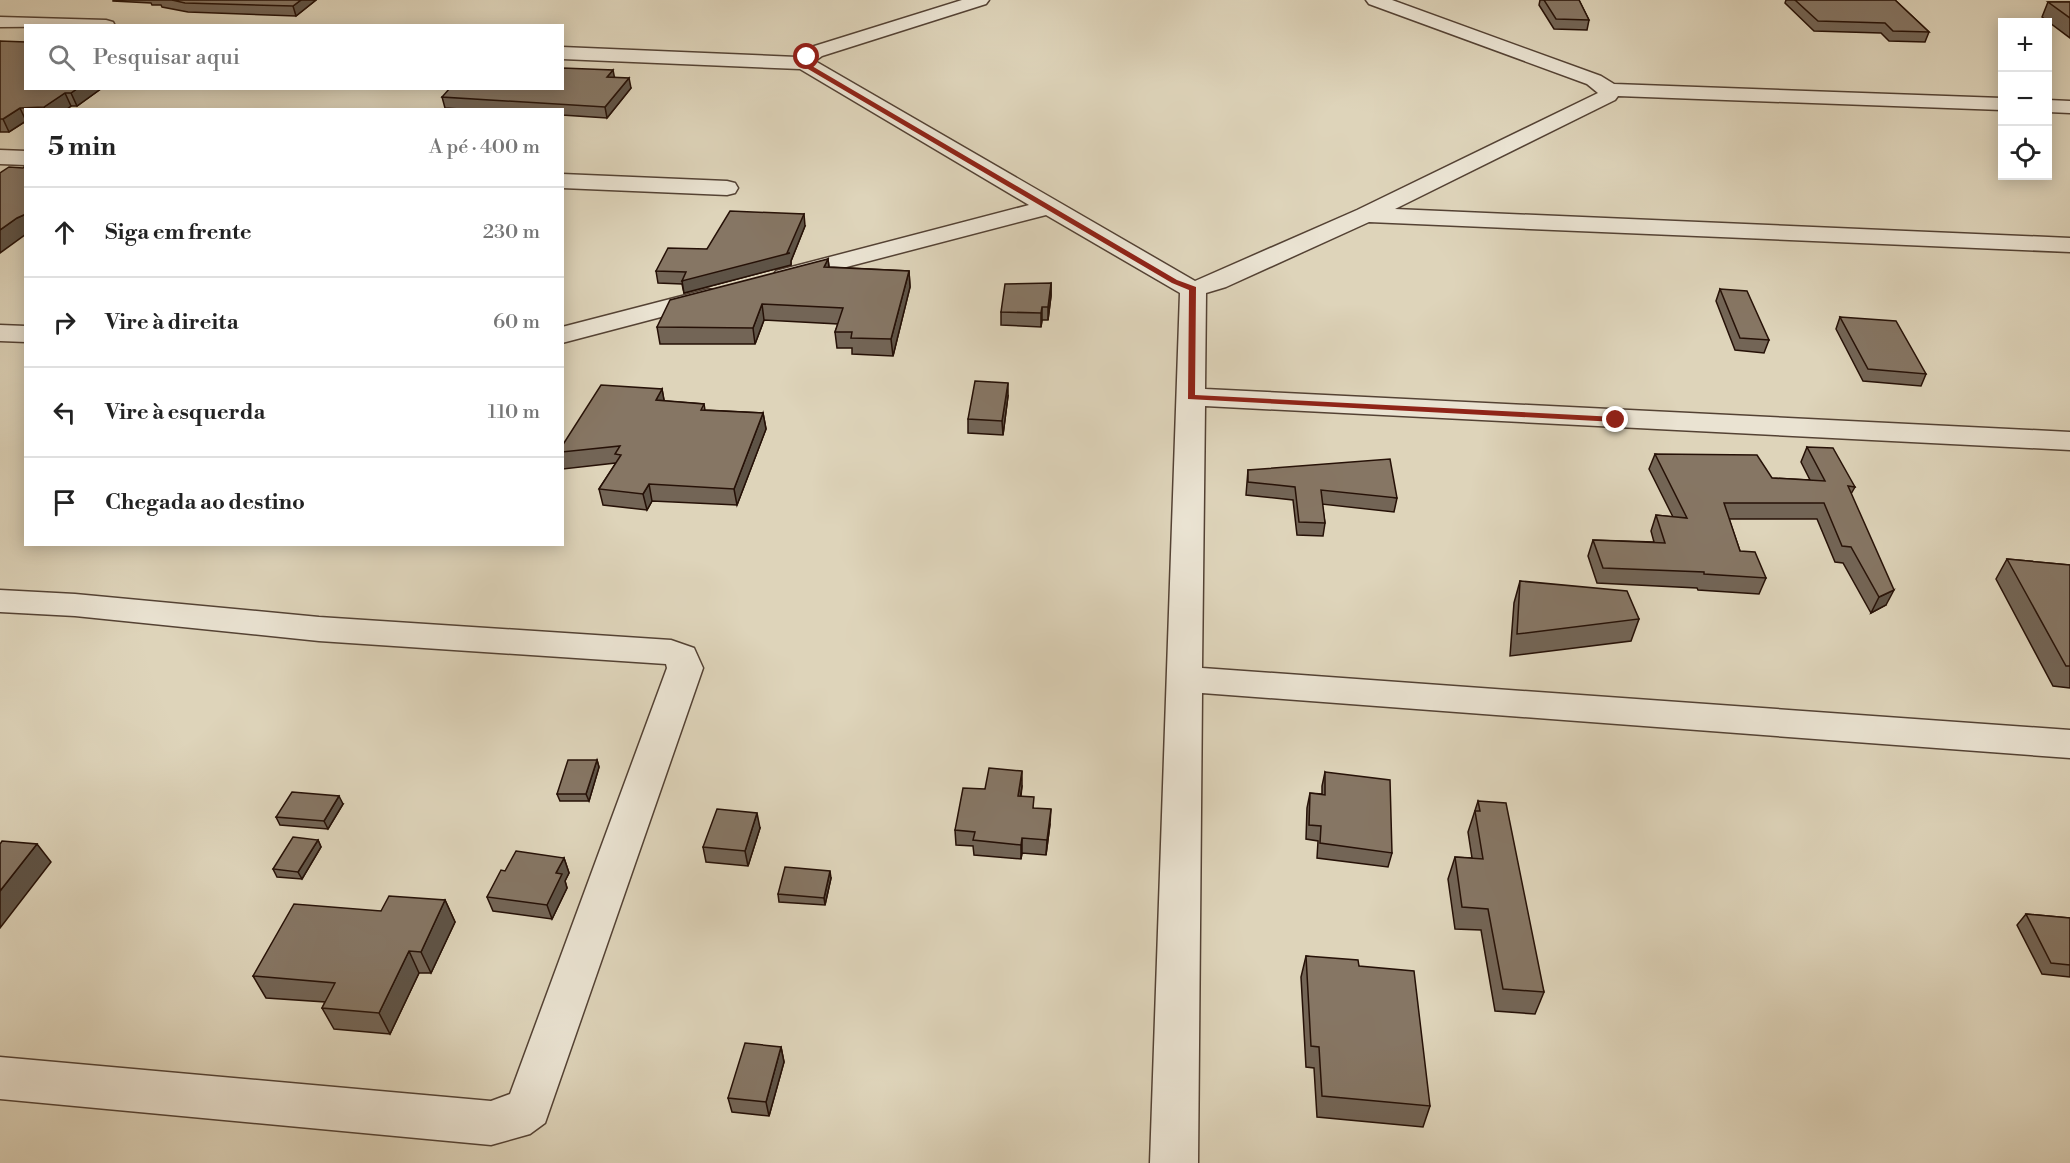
<!DOCTYPE html>
<html lang="pt">
<head>
<meta charset="utf-8">
<style>
	body { margin:0; font-family:"Libre Bodoni",serif; background:#f6f6f6; color:#222 }
	.controls { position:absolute; right:18px; top:18px; display:grid; overflow:hidden; border-radius:0px; box-shadow:0 3px 15px #0003 }
	.controls button { width:54px; height:54px; display:grid; place-items:center; padding:0; border:0; border-bottom:2px solid #e0e0e0; background:#fff; color:#222; font:30px sans-serif }
	.stop { position:absolute; width:18px; height:18px; margin:-14px; border:4px solid #8f2418; border-radius:50%; background:#fff }
	.stop.end { background:#8f2418; border-color:#fff; box-shadow:0 2px 6px #0008 }
	.list { margin:0; padding:0; list-style:none }
	h2 { display:flex; justify-content:space-between; align-items:center; height:78px; margin:0; padding:0 24px; font-size:26px }
	h2 small { font-size:20px; font-weight:400; color:#767676 }
	.list li { display:grid; grid-template-columns:39px 1fr auto; gap:18px; align-items:center; box-sizing:border-box; height:90px; padding:0 24px; border-top:2px solid #e0e0e0 }
	.list b { display:block; font-size:22px; white-space:nowrap }
	.list em { font-size:20px; font-style:normal; color:#767676 }
	.icon { flex:none; width:33px; height:33px; fill:none; stroke:currentColor; stroke-width:2; stroke-linecap:round; stroke-linejoin:round }
	.map { position:relative; flex:none; width:2070px; height:1163px; overflow:hidden }
	.search { position:absolute; background:#fff; box-shadow:0 3px 15px #0003; left:24px; top:24px; width:540px; height:66px; display:flex; align-items:center; gap:15px; box-sizing:border-box; padding:0 21px; border-radius:0px; color:#767676; font-size:22px }
	.panel { position:absolute; background:#fff; box-shadow:0 3px 15px #0003; left:24px; top:108px; width:540px; height:438px; border-radius:0px }
	.map>svg:first-child { display:block }
	.lines { fill:none; stroke-linecap:round; stroke-linejoin:round }
	.minor-casing { stroke:#544234; stroke-width:3 }
	.minor { fill:#eae3d2; fill-rule:evenodd }
	.wall { fill:#736556; stroke:#261107; stroke-width:1.5 }
	.shaded-wall { fill:#5e5346; stroke:#261107; stroke-width:1.5 }
	.building { fill:#867664; stroke:#261107; stroke-width:1.5 }
	.route { fill:#8f2418 }
</style>
</head>
<body>
<div class="map">
<svg width="2070" height="1163" viewBox="0 0 2070 1163">
	<rect width="100%" height="100%" fill="#ded4ba"/>
	<filter id="stains"><feTurbulence type="fractalNoise" baseFrequency=".00333" numOctaves="4"/><feColorMatrix values="0 0 0 0 .2 0 0 0 0 .09 0 0 0 0 .02 0 0 0 .5 -.17"/></filter>
	<radialGradient id="worn" r=".72"><stop offset=".6" stop-color="#630" stop-opacity="0"/><stop offset="1" stop-color="#630" stop-opacity=".3"/></radialGradient>
	<g class="lines">
		<defs>
			<g id="minor">
				<path d="M962,0h27l-3,4 -164,52 -7,5 380,220 162,-71 241,-117 -11,-9 -218,-80 -3,-4h26l209,76 13,8 388,14v12l-384,-14 -3,4 -220,109 675,29v14l-701,-30 -143,65 -20,6 -1,96 865,43v18l-865,-44 -3,262 868,62v28l-868,-65 -4,470h-48l30,-870 -134,-78 -261,68 -9,-2 -3,-5 3,-5 253,-66 -229,-136 -238,-10v-12l235,10 11,-9z"/>
				<path d="M0,17l106,3 7,2 2,4 -115,1z"/>
				<path d="M2048,100l22,1v12l-22,-1z"/>
				<path d="M0,150l26,1v14l-26,-1z"/>
				<path d="M562,174l165,7 8,2 3,5 -3,5 -8,2 -165,-7z"/>
				<path d="M709,289l9,3 4,5 -4,5 -156,41v-16z"/>
				<path d="M0,325l26,1v16l-26,-1z"/>
				<path d="M0,590l75,4 244,23 352,23 23,8 9,20 -158,455 -15,11 -39,11 -491,-46v-42l491,44 19,-7 157,-426 -1,-4 -347,-23 -244,-25 -75,-4z"/>
			</g>
		</defs>
		<use href="#minor" class="minor-casing"/>
		<use href="#minor" class="minor"/>
	</g>
	<g class="wall">
		<path d="M113,0h203l-20,16 -108,-4 -26,-5 -1,-2h-9l-1,-2 -38,-2z"/>
		<path d="M1540,0h39l10,20 -2,10 -33,-1 -15,-24z"/>
		<path d="M1786,0h109l34,32 -4,10 -36,-1 -8,-8 -67,-2 -29,-28z"/>
		<path d="M2048,2h22v36l-28,-21z"/>
		<path d="M0,41l26,47h76l-25,18h-6l-5,4h-40v11l-17,11h-9z"/>
		<path d="M614,77l17,11 -24,30 -45,-3v-5h-87l-30,-2 -3,-11z"/>
		<path d="M805,226l-14,35v4l-107,28 -2,-9 -24,-1 -2,-12 51,-22z"/>
		<path d="M828,259l1,8 80,4 1,16 -17,69 -41,-2v-6h-15l-2,-16 3,-8 -74,-4 -9,24h-95l-3,-17z"/>
		<path d="M1051,283v13l-3,24h-6l-1,7 -40,-2v-13z"/>
		<path d="M1720,289l49,51 -5,13 -29,-3 -19,-49z"/>
		<path d="M1840,317l86,57 -5,12 -58,-5 -27,-52z"/>
		<path d="M662,389l2,12 40,3 1,6 58,3 3,16 -29,76 -85,-4 -5,9 -44,-5 -4,-16 17,-26 -53,6 -1,-23z"/>
		<path d="M1008,396l-5,39 -35,-2v-14z"/>
		<path d="M1807,447l48,40 -4,7 35,111 -15,8 -28,-50 -8,-1 -18,-43h-88l11,32 26,27 -7,16 -61,-4 -1,-2 -100,-5 -9,-27 5,-16 61,2 -3,-11 5,-16 17,2 -24,-48 6,-15 117,24 38,2 -9,-18z"/>
		<path d="M1248,470l149,28 -3,14 -72,-8 3,19 -2,13 -26,-1 -4,-35 -47,-5z"/>
		<path d="M2007,559l63,6v123l-17,-2 -57,-107z"/>
		<path d="M1520,581l119,38 -8,22 -121,15 4,-53z"/>
		<path d="M597,760l2,7 -10,34h-29l-3,-7z"/>
		<path d="M1325,772l67,81 -4,14 -71,-9 1,-17 -12,-2 1,-31 3,-15 12,1v-8z"/>
		<path d="M1022,786l-1,10 29,28 -4,31 -24,-2 -1,6 -47,-4 -1,-9 -17,-1 -1,-15 30,-41z"/>
		<path d="M1478,801l66,191 -9,22 -40,-3 -14,-81 -26,-1 -7,-50 7,-22 17,1 -4,-26z"/>
		<path d="M343,804l-15,25 -48,-4 -4,-8z"/>
		<path d="M760,828l-12,38 -42,-4 -3,-15z"/>
		<path d="M318,840l3,7 -19,32 -25,-2 -4,-8z"/>
		<path d="M564,858l5,15 -4,8 2,7 -15,31 -59,-8 -6,-14 18,-26z"/>
		<path d="M831,878l-6,27 -46,-3 -1,-8z"/>
		<path d="M445,900l10,22 -24,51h-12l-29,61 -56,-5 -12,-21 3,-6 -59,-4 -13,-22 128,-65z"/>
		<path d="M2026,914l44,4v59l-28,-3 -25,-49z"/>
		<path d="M1306,956l53,10 71,140 -7,21 -106,-10 -3,-49 -8,-1 -5,-90z"/>
		<path d="M781,1047l3,15 -15,54 -37,-4 -4,-14z"/>
	</g>
	<g class="shaded-wall">
		<path d="M301,0h15l-20,16 -3,-10z"/>
		<path d="M613,70l2,10 -8,-3z"/>
		<path d="M629,78l2,10 -24,30 -2,-11z"/>
		<path d="M78,88h24l-25,18 -6,-13z"/>
		<path d="M65,93l6,13 -5,4h-21l-1,-3z"/>
		<path d="M20,108l6,13 -17,11 -6,-13z"/>
		<path d="M26,214v20l-26,19v-23l17,-12z"/>
		<path d="M804,214l1,12 -14,35v4l-107,28 -2,-12z"/>
		<path d="M828,259l2,16 -6,-8z"/>
		<path d="M909,271l1,16 -17,69 -2,-17z"/>
		<path d="M1051,283v13l-3,24v-13z"/>
		<path d="M762,304l2,16 -9,24 -2,-16z"/>
		<path d="M1042,307v13l-1,7v-14z"/>
		<path d="M1008,383v13l-5,39 -1,-14z"/>
		<path d="M662,389l3,16 -9,-5z"/>
		<path d="M763,413l3,16 -29,76 -3,-16z"/>
		<path d="M649,484l3,17 -5,9 -4,-16z"/>
		<path d="M1894,590l-8,15 -15,8 8,-16z"/>
		<path d="M597,760l2,7 -10,34 -3,-7z"/>
		<path d="M1022,771v15l-4,25v-15z"/>
		<path d="M339,796l4,8 -15,25 -4,-8z"/>
		<path d="M1051,809l-1,15 -4,31 1,-15z"/>
		<path d="M757,813l3,15 -12,38 -3,-15z"/>
		<path d="M1022,838v15l-1,6v-14z"/>
		<path d="M318,840l3,7 -19,32 -4,-7z"/>
		<path d="M37,844l14,18 -51,66v-37z"/>
		<path d="M564,858l5,15 -4,8 2,7 -15,31 -5,-14 9,-32z"/>
		<path d="M830,871l1,7 -6,27 -1,-7z"/>
		<path d="M445,900l10,22 -24,51 -10,-21z"/>
		<path d="M409,951l10,22 -29,61 -11,-21z"/>
		<path d="M781,1047l3,15 -15,54 -3,-14z"/>
	</g>
	<g class="building">
		<path d="M172,0h129l-8,6 -108,-3z"/>
		<path d="M1544,0h35l10,20 -33,-1z"/>
		<path d="M1795,0h100l34,32 -36,-1 -8,-8 -67,-2z"/>
		<path d="M2048,2h22v16z"/>
		<path d="M0,41l26,1v46h52l-7,5h-6l-21,14 -24,1 -17,11h-3z"/>
		<path d="M562,68l51,2 -6,7 22,1 -24,29 -163,-10 8,-9h112z"/>
		<path d="M26,165v49l-9,4 -17,12v-57l9,-6 14,1z"/>
		<path d="M730,211l74,3 -17,39h3l-108,28 4,-9 -30,-1 12,-23 39,1z"/>
		<path d="M828,259l-4,8 85,4 -18,68 -40,-1 1,-6h-17l8,-24 -81,-4 -9,24 -96,-1 13,-27z"/>
		<path d="M1051,283l-3,24h-6l-1,6 -40,-1 4,-28z"/>
		<path d="M1720,289l27,2 22,49 -29,-2z"/>
		<path d="M1840,317l56,4 30,53 -58,-5z"/>
		<path d="M975,381l33,2 -6,38 -34,-2z"/>
		<path d="M601,385l61,4 -6,11 48,4 -3,6 62,3 -29,76 -85,-5 -6,10 -44,-5 22,-34 -6,-1 5,-8 -58,6v-6z"/>
		<path d="M1807,447l26,1 22,39 -7,-1 46,104 -15,7 -28,-50 -9,-1 -18,-43h-100l16,48 15,1 11,26 -62,-4v-2l-101,-4 -10,-28 72,3 -9,-28 31,3 -32,-64 102,1 15,23 53,3z"/>
		<path d="M1390,459l7,39 -76,-8 4,33 -26,-1 -4,-35 -47,-5v-12z"/>
		<path d="M2007,559l63,6v101h-4z"/>
		<path d="M1520,581l107,10 12,28 -122,15z"/>
		<path d="M568,760h29l-11,34h-29z"/>
		<path d="M989,768l33,3 -4,25 16,1 -1,11 18,1 -4,31 -25,-2 -1,7 -48,-5 2,-8 -20,-2 8,-42 22,1z"/>
		<path d="M1325,772l65,8 2,73 -72,-10 1,-17 -12,-1 1,-32 15,2z"/>
		<path d="M292,792l47,4 -15,25 -48,-4z"/>
		<path d="M1478,801l28,2 38,189 -41,-3 -15,-80 -26,-2 -7,-50 28,2 -8,-48h5z"/>
		<path d="M717,809l40,4 -12,38 -42,-4z"/>
		<path d="M293,837l25,3 -20,32 -25,-3z"/>
		<path d="M2,841l35,3 -37,47v-47z"/>
		<path d="M516,851l48,7 -8,15 6,1 -15,31 -60,-8 14,-27 4,1z"/>
		<path d="M785,867l45,4 -6,27 -46,-4z"/>
		<path d="M389,896l56,4 -24,52 -12,-1 -30,62 -57,-5 13,-25 -82,-7 41,-72 87,7z"/>
		<path d="M2026,914l44,4v47l-19,-2z"/>
		<path d="M1306,956l52,4 1,6 55,5 16,135 -108,-10 -3,-49 -8,-1z"/>
		<path d="M745,1043l36,4 -15,55 -38,-4z"/>
	</g>
	<path class="route" d="M807,56l3,1 -3,5 5,4 365,214 19,7 -1,108 421,22 4,3 -4,2 -428,-23 1,-109 -17,-7 -364,-214 -7,-6z"/>
	<rect width="100%" height="100%" filter="url(#stains)"/>
	<rect width="100%" height="100%" fill="url(#worn)"/>
</svg>
<div class="controls">
<button>+</button>
<button>−</button>
<button><svg class="icon" aria-label="locate" viewBox="0 0 24 24"><circle cx="12" cy="12" r="6"/><path d="M12 2v4M12 18v4M2 12h4M18 12h4"/></svg></button>
</div>
<div class="stop" style="left:807px;top:57px"></div>
<div class="stop end" style="left:1616px;top:420px"></div>
<div class="search"><svg class="icon" aria-label="search" viewBox="0 0 24 24"><circle cx="10" cy="10" r="6"/><path d="M15 15l6 6"/></svg>Pesquisar aqui</div>
<section class="panel">
<h2>5 min<small>A pé · 400 m</small></h2>
<ul class="list">
<li><svg class="icon" aria-label="ahead" viewBox="0 0 24 24"><path d="M12 20V5M6 11l6-6 6 6"/></svg><div><b>Siga em frente</b></div><em>230 m</em></li>
<li><svg class="icon" aria-label="right" viewBox="0 0 24 24"><path d="M7 20v-9h11M14 6l5 5-5 5"/></svg><div><b>Vire à direita</b></div><em>60 m</em></li>
<li><svg class="icon" aria-label="left" viewBox="0 0 24 24"><path d="M17 20v-9H6M10 6l-5 5 5 5"/></svg><div><b>Vire à esquerda</b></div><em>110 m</em></li>
<li><svg class="icon" aria-label="arrive" viewBox="0 0 24 24"><path d="M6 21V4h12l-3 4 3 4H6"/></svg><div><b>Chegada ao destino</b></div></li>
</ul>
</section>
</div>
</body>
</html>
